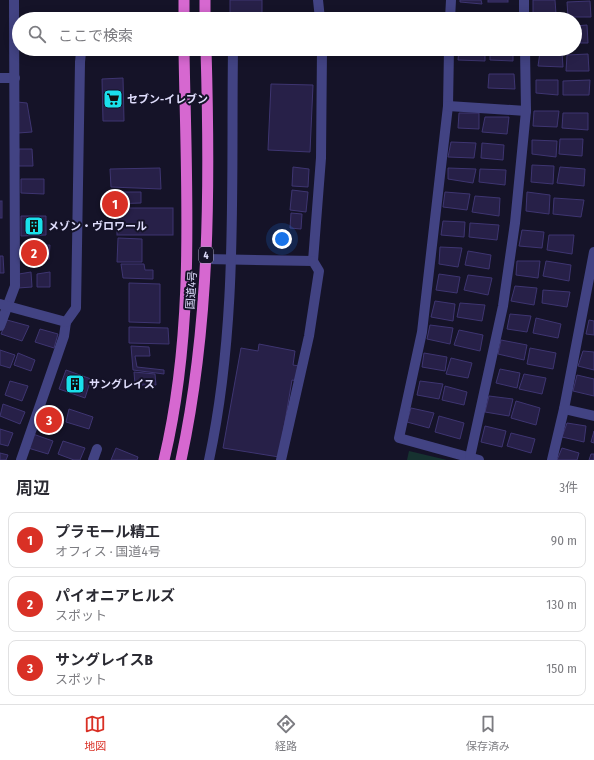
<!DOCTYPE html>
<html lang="ja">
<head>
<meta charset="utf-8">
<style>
	body { margin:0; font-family:"Fira Sans Condensed","Noto Sans JP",sans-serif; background:#f2f2f3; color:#2b2b33 }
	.you { position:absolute; left:282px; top:239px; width:14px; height:14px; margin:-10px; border:3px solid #fff; border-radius:50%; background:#1a73e8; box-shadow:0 0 0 6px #1a73e833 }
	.badge { display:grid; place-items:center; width:26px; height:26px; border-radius:50%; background:#d93025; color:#fff; font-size:13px; font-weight:700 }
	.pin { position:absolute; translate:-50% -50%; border:2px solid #fff; box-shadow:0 1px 4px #0006 }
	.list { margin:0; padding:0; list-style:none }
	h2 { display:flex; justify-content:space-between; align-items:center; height:52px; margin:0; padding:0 16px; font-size:17px }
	h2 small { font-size:13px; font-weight:400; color:#7c7c81 }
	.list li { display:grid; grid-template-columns:26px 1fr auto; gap:12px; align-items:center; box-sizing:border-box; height:56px; margin:0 8px 8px; padding:0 8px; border:1px solid #e1e1e2; border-radius:8px }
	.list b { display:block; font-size:15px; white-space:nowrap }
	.list p { margin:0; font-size:13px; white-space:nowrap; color:#7c7c81 }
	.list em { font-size:13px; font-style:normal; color:#7c7c81 }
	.icon { flex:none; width:22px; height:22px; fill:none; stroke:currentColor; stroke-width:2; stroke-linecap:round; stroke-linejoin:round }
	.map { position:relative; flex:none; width:594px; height:460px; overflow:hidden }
	.search { position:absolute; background:#fff; box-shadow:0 2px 10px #0003; left:12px; right:12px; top:12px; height:44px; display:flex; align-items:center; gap:10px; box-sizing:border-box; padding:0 14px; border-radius:22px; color:#7c7c81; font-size:15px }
	.sheet { height:244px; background:#fff }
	nav { display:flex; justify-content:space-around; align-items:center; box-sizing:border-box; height:56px; border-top:1px solid #e1e1e2; background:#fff; font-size:11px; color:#7c7c81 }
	nav a { display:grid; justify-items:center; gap:2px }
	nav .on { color:#d93025 }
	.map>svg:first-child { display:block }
	.green { fill:#163230 }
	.building { fill:#272048; stroke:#3e3571 }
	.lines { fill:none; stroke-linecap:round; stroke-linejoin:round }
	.minor { stroke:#424383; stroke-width:10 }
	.tertiary { stroke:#424383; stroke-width:10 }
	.trunk { stroke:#d668d0; stroke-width:11 }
	.labels { text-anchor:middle; stroke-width:4; stroke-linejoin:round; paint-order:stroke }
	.shield { fill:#151328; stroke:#a2a0bc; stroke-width:1 }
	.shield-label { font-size:10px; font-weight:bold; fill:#dfddfc }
	.poi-label { font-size:11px; font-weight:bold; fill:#dfddfc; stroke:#151328; text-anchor:start }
	.street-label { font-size:11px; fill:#dfddfc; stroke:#151328 }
</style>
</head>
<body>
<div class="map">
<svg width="594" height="460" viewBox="0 0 594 460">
	<rect width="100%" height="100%" fill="#151328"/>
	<path class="green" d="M409,451l38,9h-40z"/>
	<g class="building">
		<rect x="230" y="0" width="32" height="18"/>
		<path d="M460,0h21l1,4 -22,-2z"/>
		<rect x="488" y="0" width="20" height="2"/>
		<path d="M533,0h22l1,14 -23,-1z"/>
		<path d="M590,1l1,16h-23l-1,-15z"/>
		<path d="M483,15v4h-23v-2z"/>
		<path d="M508,16v3h-21v-2z"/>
		<path d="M587,25l1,18h-13v-17z"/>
		<path d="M459,49h26v12l-27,-1z"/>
		<path d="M490,49h23v12l-23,-1z"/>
		<path d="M540,52h22l1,15 -25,-1z"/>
		<path d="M588,54l1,17h-23l1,-16z"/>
		<path d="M489,74h25l1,15 -27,-1z"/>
		<path d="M123,78l1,43h-21l-1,-42z"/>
		<path d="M536,80h22v15l-22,-2z"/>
		<path d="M590,80l-1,15h-26v-14z"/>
		<path d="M271,84l42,1 -3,67 -42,-2z"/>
		<path d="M17,102l10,1 5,29 -14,1z"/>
		<path d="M534,111h25l-2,16 -24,-1z"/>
		<path d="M459,113h20v16l-21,-1z"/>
		<path d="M563,113h25v17l-26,-2z"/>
		<path d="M485,117h24l-2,17 -25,-2z"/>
		<path d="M560,139h23l-1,17 -23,-2z"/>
		<path d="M532,140l25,1 -1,16 -24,-3z"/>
		<path d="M451,142l25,1 -2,15 -26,-1z"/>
		<path d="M482,143l22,2 -1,15 -22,-2z"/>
		<path d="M19,149h13l1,17h-15z"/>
		<path d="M532,165l22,1 -1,18 -22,-2z"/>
		<path d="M293,167l16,2 -1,18 -16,-1z"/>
		<path d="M560,167l25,2 -1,17 -27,-3z"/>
		<path d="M160,168l1,21 -50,-2 -1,-18z"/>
		<path d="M448,168l28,1 -3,14 -25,-4z"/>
		<path d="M480,169l26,1 -1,15 -26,-3z"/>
		<path d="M21,179h23v15l-23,-1z"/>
		<path d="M292,190l16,2 -2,20 -16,-2z"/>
		<path d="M110,192h31v11l-31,1z"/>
		<path d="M445,192l25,2 -3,16 -24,-3z"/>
		<path d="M527,192l23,3 -1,19 -23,-3z"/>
		<path d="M475,196l25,2 -1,18 -27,-4z"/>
		<path d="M554,198l30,2 -3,17 -28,-3z"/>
		<rect x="0" y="201" width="2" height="17"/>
		<rect x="117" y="208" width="56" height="27"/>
		<path d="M291,213l11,1 -1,15 -11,-1z"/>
		<path d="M21,216h25v19l-25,1z"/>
		<path d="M443,221l22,1 -1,15 -23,-2z"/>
		<path d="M470,223l29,2 -2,15 -28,-3z"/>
		<path d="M522,230l22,2 -2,16 -23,-2z"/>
		<path d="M549,235h25l-2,19 -25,-4z"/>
		<path d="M118,238l24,1v23h-25z"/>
		<path d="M50,245l-1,14 -30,1v-13z"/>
		<path d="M440,247l22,1 -4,19 -19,-3z"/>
		<path d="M468,251l23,4 -2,14 -24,-4z"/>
		<path d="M0,256h3l1,17h-4z"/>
		<path d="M517,261h23l-2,17 -22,-3z"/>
		<path d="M546,261l25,4 -2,16 -26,-5z"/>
		<path d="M121,264h23l1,6h8v9l-30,-1z"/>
		<path d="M31,272l1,15 -14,1 1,-14z"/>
		<path d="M50,272v15h-13v-13z"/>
		<path d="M439,274l21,3 -3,16 -21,-3z"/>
		<path d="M468,275l24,3 -4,17 -24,-5z"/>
		<path d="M129,283l31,1v39l-31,-1z"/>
		<path d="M515,286l22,2 -3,17 -23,-4z"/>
		<path d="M543,290l27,2 -3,15 -25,-4z"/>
		<path d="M435,301l20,3 -2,17 -22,-4z"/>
		<path d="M460,303l25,2 -3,16 -25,-4z"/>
		<path d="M510,314l21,2 -4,16 -20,-3z"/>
		<path d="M536,318l25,6 -3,14 -25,-5z"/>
		<path d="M7,320l22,6 -7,15 -21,-7z"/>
		<path d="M589,320l5,1v14l-8,-1z"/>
		<path d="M430,325l23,3 -3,16 -23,-5z"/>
		<path d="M129,327l39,1 1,16 -40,-1z"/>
		<path d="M40,329l18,5 -4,14 -19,-6z"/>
		<path d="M459,330l24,5 -3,16 -26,-6z"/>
		<path d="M501,340l26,5 -3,15 -26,-6z"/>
		<path d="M259,344l36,7 -2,14 6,1 -2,15 -5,-1 -13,77 -56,-9 18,-100 17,3z"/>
		<path d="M131,346l18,1 1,9h-15l2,11 27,3v4l-31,-4z"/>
		<path d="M530,348l26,5 -3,16 -26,-5z"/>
		<path d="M0,350l15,5 -5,13 -10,-3z"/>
		<path d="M583,351l11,1v18l-16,-4z"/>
		<path d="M18,353l17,7 -4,11 -17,-6z"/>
		<path d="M424,353l23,4 -2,14 -23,-4z"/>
		<path d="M451,358l21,5 -4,15 -22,-4z"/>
		<path d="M500,369l20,4 -3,15 -21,-5z"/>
		<path d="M66,370l25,9 -6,19 -26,-9z"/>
		<path d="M134,372l21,2 1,11h-21z"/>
		<path d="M524,374l22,4 -4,16 -23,-5z"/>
		<path d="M577,375l17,4v17l-21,-5z"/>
		<path d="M10,381l18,5 -6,15 -17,-6z"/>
		<path d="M420,381l23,3 -4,15 -22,-4z"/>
		<path d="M445,386l22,6 -3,13 -22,-5z"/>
		<path d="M489,396l24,3 -4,17 -24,-4z"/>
		<path d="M516,401l24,7 -4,17 -25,-7z"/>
		<path d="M3,404l22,8 -5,12 -20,-8z"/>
		<path d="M411,408l23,5 -5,15 -22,-6z"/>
		<path d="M69,409l24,8 -4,12 -23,-7z"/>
		<path d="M41,410l21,7 -5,14 -21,-7z"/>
		<path d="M439,416l25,7 -4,16 -25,-7z"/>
		<path d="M567,423l19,3 -2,16 -22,-5z"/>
		<path d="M485,426l21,5 -4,16 -21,-5z"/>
		<path d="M0,429l13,4 -5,13 -8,-2z"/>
		<path d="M594,431v12l-3,-1z"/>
		<path d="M511,433l24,6 -4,14 -24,-7z"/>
		<path d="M33,434l20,7 -5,13 -20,-6z"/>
		<path d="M63,441l22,7 -5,12h-6l-16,-6z"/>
		<path d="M116,448l22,9 -1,3h-26z"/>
		<path d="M562,448l17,5 -2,7h-20z"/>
		<path d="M0,453l8,2 -2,5h-6z"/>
		<path d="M591,454h3v6h-5z"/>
	</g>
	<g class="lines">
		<g class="minor">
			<path d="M318,0l2,19"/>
			<path d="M524,0v19"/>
			<path d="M450,19l1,-19"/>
			<path d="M224,49h20"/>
			<path d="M449,49l-1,57 -26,226 -23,106 80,22"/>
			<path d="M0,78h15"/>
			<path d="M448,106l78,5"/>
			<path d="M206,259l107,2 8,-103 1,-109"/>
			<path d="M0,326l15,-40 -1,-286"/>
			<path d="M564,409l30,7"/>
			<path d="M470,457l33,-151 12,-83 11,-112 -1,-62"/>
			<path d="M21,460l43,-124 2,-14"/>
			<path d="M93,460l4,-11"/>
			<path d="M209,460c29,-135 22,-274 24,-411"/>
			<path d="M281,460l28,-124 10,-65 -6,-10"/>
			<path d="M552,460l12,-51 30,-157"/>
		</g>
		<g class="tertiary">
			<path d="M145,49h38"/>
			<path d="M0,304l66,18 10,-14 4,-246 1,-10 4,-3"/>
		</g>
		<g class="trunk">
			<path d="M184,0v19"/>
			<path d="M205,0v19"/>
			<path d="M164,460c32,-134 22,-274 20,-411"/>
			<path d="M181,460c29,-135 29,-274 25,-411"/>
		</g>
	</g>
	<defs>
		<symbol id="supermarket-square" viewBox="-11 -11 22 22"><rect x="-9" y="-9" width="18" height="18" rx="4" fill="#1ae0eb" stroke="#151328"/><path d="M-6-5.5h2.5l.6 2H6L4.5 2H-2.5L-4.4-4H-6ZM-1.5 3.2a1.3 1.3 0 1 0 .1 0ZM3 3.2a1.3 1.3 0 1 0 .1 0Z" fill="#111"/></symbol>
		<symbol id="building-square" viewBox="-11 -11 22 22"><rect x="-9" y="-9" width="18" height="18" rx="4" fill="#1ae0eb" stroke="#151328"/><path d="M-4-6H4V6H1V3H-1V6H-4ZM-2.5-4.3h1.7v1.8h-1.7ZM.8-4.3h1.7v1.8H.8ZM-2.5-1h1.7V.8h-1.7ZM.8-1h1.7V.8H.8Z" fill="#111"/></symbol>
	</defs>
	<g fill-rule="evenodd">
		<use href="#supermarket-square" x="102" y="88" width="22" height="22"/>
		<use href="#building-square" x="23" y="215" width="22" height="22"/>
		<use href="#building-square" x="64" y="373" width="22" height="22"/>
	</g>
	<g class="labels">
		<rect class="shield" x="199" y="247" width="14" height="16" rx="3"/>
		<g class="shield-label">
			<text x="206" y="259">4</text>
		</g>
		<g class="poi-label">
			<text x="127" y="103">セブン-イレブン</text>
			<text x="48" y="230">メゾン・ヴロワール</text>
			<text x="89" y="388">サングレイス</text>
		</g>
		<g class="street-label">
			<text transform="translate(191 290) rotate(-86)" y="4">国道4号</text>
		</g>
	</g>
</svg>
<div class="you"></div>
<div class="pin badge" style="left:115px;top:204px">1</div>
<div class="pin badge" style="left:34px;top:253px">2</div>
<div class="pin badge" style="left:49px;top:420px">3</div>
<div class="search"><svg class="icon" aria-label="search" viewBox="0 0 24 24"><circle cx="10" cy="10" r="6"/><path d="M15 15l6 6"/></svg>ここで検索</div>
</div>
<section class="sheet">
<h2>周辺<small>3件</small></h2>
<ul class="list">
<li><span class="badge">1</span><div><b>プラモール精工</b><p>オフィス · 国道4号</p></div><em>90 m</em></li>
<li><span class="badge">2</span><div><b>パイオニアヒルズ</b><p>スポット</p></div><em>130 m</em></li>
<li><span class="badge">3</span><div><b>サングレイスB</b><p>スポット</p></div><em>150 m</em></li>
</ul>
</section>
<nav>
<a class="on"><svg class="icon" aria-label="map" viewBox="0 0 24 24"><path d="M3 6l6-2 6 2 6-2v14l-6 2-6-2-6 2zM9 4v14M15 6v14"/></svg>地図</a>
<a><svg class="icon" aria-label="directions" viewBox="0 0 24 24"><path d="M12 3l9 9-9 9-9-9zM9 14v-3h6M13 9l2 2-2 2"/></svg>経路</a>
<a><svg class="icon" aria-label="saved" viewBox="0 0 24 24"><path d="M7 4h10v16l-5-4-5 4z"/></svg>保存済み</a>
</nav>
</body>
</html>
